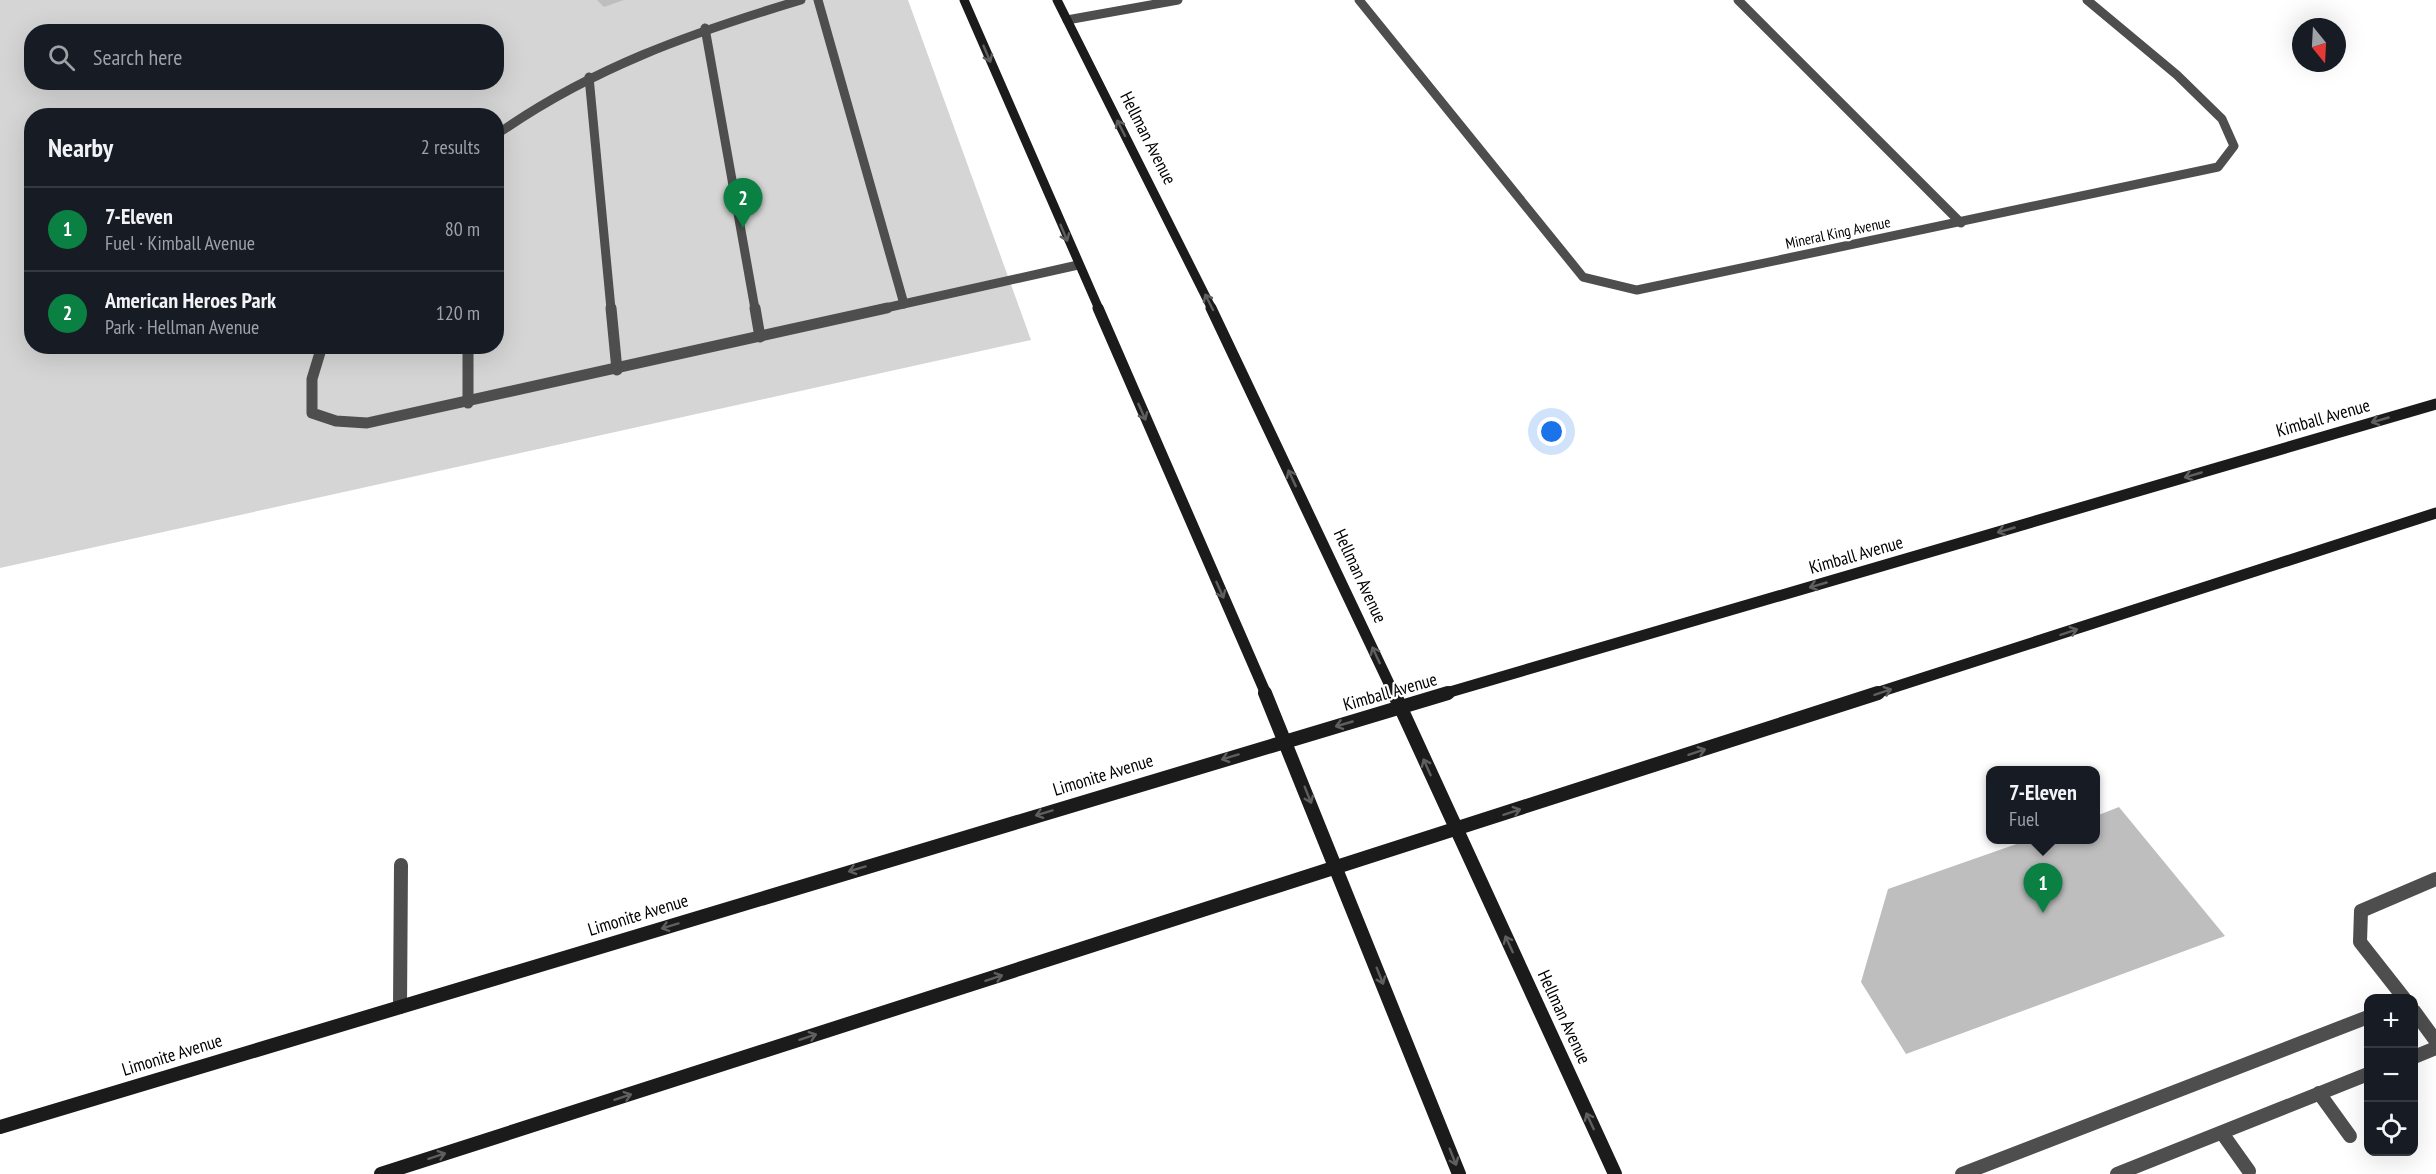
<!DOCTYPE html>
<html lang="en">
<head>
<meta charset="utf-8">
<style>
	body { margin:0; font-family:"PT Sans Narrow",sans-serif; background:#20242c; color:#f1f3f6 }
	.controls { position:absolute; right:18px; bottom:18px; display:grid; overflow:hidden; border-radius:12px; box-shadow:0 6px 24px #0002 }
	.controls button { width:54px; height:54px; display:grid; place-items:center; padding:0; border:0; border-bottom:2px solid #363941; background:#171b24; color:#f1f3f6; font:30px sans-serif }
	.compass { position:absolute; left:2292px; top:18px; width:54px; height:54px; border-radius:50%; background:#171b24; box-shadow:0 6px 24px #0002; rotate:162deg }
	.you { position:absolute; left:1552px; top:432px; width:21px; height:21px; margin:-15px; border:4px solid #fff; border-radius:50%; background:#1a73e8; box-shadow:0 0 0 9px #1a73e833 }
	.badge { display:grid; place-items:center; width:39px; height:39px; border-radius:50%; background:#0b8043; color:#fff; font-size:20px; font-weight:700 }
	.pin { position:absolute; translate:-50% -50px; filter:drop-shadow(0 2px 3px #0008) }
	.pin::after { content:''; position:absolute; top:32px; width:21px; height:18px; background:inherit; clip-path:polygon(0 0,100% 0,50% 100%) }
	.popup { position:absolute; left:1986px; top:766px; width:114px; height:78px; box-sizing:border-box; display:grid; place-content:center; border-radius:12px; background:#171b24; filter:drop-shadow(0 2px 4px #0005); font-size:20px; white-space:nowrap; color:#9ea1a6 }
	.popup b { font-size:22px; color:#f1f3f6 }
	.popup::after { content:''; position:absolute; left:50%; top:100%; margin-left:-12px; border:12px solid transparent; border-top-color:#171b24 }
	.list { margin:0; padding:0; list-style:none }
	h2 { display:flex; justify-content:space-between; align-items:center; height:78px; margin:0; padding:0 24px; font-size:26px }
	h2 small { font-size:20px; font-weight:400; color:#9ea1a6 }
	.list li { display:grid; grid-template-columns:39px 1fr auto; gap:18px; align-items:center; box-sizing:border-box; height:84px; padding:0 24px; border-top:2px solid #363941 }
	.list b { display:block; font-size:22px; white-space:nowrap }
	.list p { margin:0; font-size:20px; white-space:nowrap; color:#9ea1a6 }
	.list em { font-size:20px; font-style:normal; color:#9ea1a6 }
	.icon { flex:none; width:33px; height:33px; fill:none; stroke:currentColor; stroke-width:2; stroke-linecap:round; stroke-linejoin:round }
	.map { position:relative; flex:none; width:2436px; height:1174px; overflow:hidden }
	.search { position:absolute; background:#171b24; box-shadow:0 6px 24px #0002; left:24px; top:24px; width:480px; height:66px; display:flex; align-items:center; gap:15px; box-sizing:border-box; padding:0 21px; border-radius:24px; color:#9ea1a6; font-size:22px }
	.panel { position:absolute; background:#171b24; box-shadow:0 6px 24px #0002; left:24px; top:108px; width:480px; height:246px; border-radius:24px }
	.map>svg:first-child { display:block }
	.green { fill:#d5d5d5; fill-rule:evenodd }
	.building { fill:#bebebe }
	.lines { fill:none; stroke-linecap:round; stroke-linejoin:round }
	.service-far2 { stroke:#4e4e4e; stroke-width:9 }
	.service-far1 { stroke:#4e4e4e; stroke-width:11 }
	.service { stroke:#4e4e4e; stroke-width:14 }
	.minor-far1 { stroke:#4e4e4e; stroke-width:9 }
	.minor { stroke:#4e4e4e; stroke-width:14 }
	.secondary-far2 { stroke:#1b1b1b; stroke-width:9 }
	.secondary-far1 { stroke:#1b1b1b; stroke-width:11 }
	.secondary { stroke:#1b1b1b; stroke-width:14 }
	.oneway { stroke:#5f5f5f }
	.labels { text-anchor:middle; stroke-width:4.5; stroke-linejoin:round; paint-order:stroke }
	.far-street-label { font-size:15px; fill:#000; stroke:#fff }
	.street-label { font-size:18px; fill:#000; stroke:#fff }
</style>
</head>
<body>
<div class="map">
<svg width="2436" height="1174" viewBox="0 0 2436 1174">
	<rect width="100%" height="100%" fill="#fff"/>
	<path class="green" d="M0,0h908l123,340 -1031,228zM32,32h464v50h-464zM32,116h464v230h-464z"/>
	<g class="building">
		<path d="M597,0h27l-20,7z"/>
		<path d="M2119,807l106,129 -319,118 -45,-72 27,-93 140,-49h68v-24z"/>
	</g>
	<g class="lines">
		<g class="service-far2">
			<path d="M818,0l86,304"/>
			<path d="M705,28l50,281"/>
			<path d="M589,77l22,232"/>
			<path d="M496,135c95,-67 195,-102 305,-135"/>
			<path d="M881,309l197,-44"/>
		</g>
		<g class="service-far1">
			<path d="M611,308l6,62"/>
			<path d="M755,308l5,29"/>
			<path d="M322,346l-10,33v34l24,8 31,2 520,-115"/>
			<path d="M468,346v57"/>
		</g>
		<g class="service">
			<path d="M2404,998l-44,-56 1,-31 75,-32"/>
			<path d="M2414,1011l22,30"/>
			<path d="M2414,1057l22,-9"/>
			<path d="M2319,1093l31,43"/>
			<path d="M2222,1133l27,38"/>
			<path d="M1962,1174l406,-157"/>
			<path d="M2117,1174l251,-100"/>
		</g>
		<g class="minor-far1">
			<path d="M1359,0l224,277 54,13 581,-123 16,-21 -12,-27 -45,-44 -90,-75"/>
			<path d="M1738,0l223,223"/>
			<path d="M1067,20l111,-20"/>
		</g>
		<path class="minor" d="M400,1007l1,-142"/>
		<g class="secondary-far2">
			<path d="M964,0l135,309"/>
			<path d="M1057,0l155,309"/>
		</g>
		<g class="secondary-far1">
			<path d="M1098,308l168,386"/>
			<path d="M1211,308l183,386"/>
			<path d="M1443,694l993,-290"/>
			<path d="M1873,694l563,-181"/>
		</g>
		<g class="secondary">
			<path d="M1265,693l194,481"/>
			<path d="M1394,693l221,481"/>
			<path d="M0,1127l1448,-434"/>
			<path d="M381,1174l1497,-481"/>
		</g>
	</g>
	<defs><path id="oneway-shaft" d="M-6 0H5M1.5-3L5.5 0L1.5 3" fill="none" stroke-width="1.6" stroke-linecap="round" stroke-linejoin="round" transform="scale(1.5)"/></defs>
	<g class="oneway">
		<use href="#oneway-shaft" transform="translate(987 54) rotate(67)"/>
		<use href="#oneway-shaft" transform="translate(1121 128) rotate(-117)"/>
		<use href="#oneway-shaft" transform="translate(1064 233) rotate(67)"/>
		<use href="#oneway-shaft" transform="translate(1209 302) rotate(-117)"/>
		<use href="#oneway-shaft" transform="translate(1142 412) rotate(66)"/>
		<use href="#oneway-shaft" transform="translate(2380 420) rotate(164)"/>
		<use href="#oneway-shaft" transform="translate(2193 475) rotate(164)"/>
		<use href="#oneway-shaft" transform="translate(1292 478) rotate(-115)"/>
		<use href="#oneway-shaft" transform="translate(2006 530) rotate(164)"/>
		<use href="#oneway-shaft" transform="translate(1818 585) rotate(164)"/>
		<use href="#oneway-shaft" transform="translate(1220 590) rotate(66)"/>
		<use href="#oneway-shaft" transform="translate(2069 632) rotate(-18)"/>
		<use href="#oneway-shaft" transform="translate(1376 655) rotate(-115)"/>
		<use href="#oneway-shaft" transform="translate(1883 692) rotate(-18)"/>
		<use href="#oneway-shaft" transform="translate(1344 724) rotate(164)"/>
		<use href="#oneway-shaft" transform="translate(1697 752) rotate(-18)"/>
		<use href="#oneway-shaft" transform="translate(1230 757) rotate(163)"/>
		<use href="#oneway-shaft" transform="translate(1427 767) rotate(-114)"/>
		<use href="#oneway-shaft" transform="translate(1308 795) rotate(68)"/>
		<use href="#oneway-shaft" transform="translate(1512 812) rotate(-18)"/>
		<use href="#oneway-shaft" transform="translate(1044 813) rotate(163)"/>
		<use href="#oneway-shaft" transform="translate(857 869) rotate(163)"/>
		<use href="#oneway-shaft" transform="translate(670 926) rotate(163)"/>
		<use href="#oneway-shaft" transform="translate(1509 944) rotate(-115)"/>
		<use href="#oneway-shaft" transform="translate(1380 976) rotate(68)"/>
		<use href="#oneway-shaft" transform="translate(994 978) rotate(-18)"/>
		<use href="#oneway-shaft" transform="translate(808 1037) rotate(-18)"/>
		<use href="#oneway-shaft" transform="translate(623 1097) rotate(-18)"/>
		<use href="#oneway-shaft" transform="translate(1590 1121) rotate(-115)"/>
		<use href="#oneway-shaft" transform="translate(437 1156) rotate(-18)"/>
		<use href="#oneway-shaft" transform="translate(1453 1157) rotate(68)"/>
	</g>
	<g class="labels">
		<g class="far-street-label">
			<text transform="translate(1838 233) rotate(-12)" y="5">Mineral King Avenue</text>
		</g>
		<g class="street-label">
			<text transform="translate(1148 138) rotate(63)" y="6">Hellman Avenue</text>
			<text transform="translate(2323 418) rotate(-16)" y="6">Kimball Avenue</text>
			<text transform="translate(1856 555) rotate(-16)" y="6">Kimball Avenue</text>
			<text transform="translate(1360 576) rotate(65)" y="6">Hellman Avenue</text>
			<text transform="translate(1390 692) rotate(-16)" y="6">Kimball Avenue</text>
			<text transform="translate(1103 775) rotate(-17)" y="6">Limonite Avenue</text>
			<text transform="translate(638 915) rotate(-17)" y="6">Limonite Avenue</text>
			<text transform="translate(1564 1017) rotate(65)" y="6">Hellman Avenue</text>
			<text transform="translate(172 1055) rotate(-17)" y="6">Limonite Avenue</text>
		</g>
	</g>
</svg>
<div class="controls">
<button>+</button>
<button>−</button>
<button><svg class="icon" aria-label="locate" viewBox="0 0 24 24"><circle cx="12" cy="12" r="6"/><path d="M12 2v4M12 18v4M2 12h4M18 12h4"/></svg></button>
</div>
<svg class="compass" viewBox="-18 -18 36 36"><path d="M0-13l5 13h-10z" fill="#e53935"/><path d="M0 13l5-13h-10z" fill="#9ea1a6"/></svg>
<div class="you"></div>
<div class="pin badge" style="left:2043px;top:913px">1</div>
<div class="popup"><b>7-Eleven</b>Fuel</div>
<div class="pin badge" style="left:743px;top:228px">2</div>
<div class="search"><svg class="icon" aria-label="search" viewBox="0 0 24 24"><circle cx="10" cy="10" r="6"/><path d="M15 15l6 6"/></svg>Search here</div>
<section class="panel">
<h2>Nearby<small>2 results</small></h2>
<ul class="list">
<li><span class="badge">1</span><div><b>7-Eleven</b><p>Fuel · Kimball Avenue</p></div><em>80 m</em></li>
<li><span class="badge">2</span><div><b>American Heroes Park</b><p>Park · Hellman Avenue</p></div><em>120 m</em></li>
</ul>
</section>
</div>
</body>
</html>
